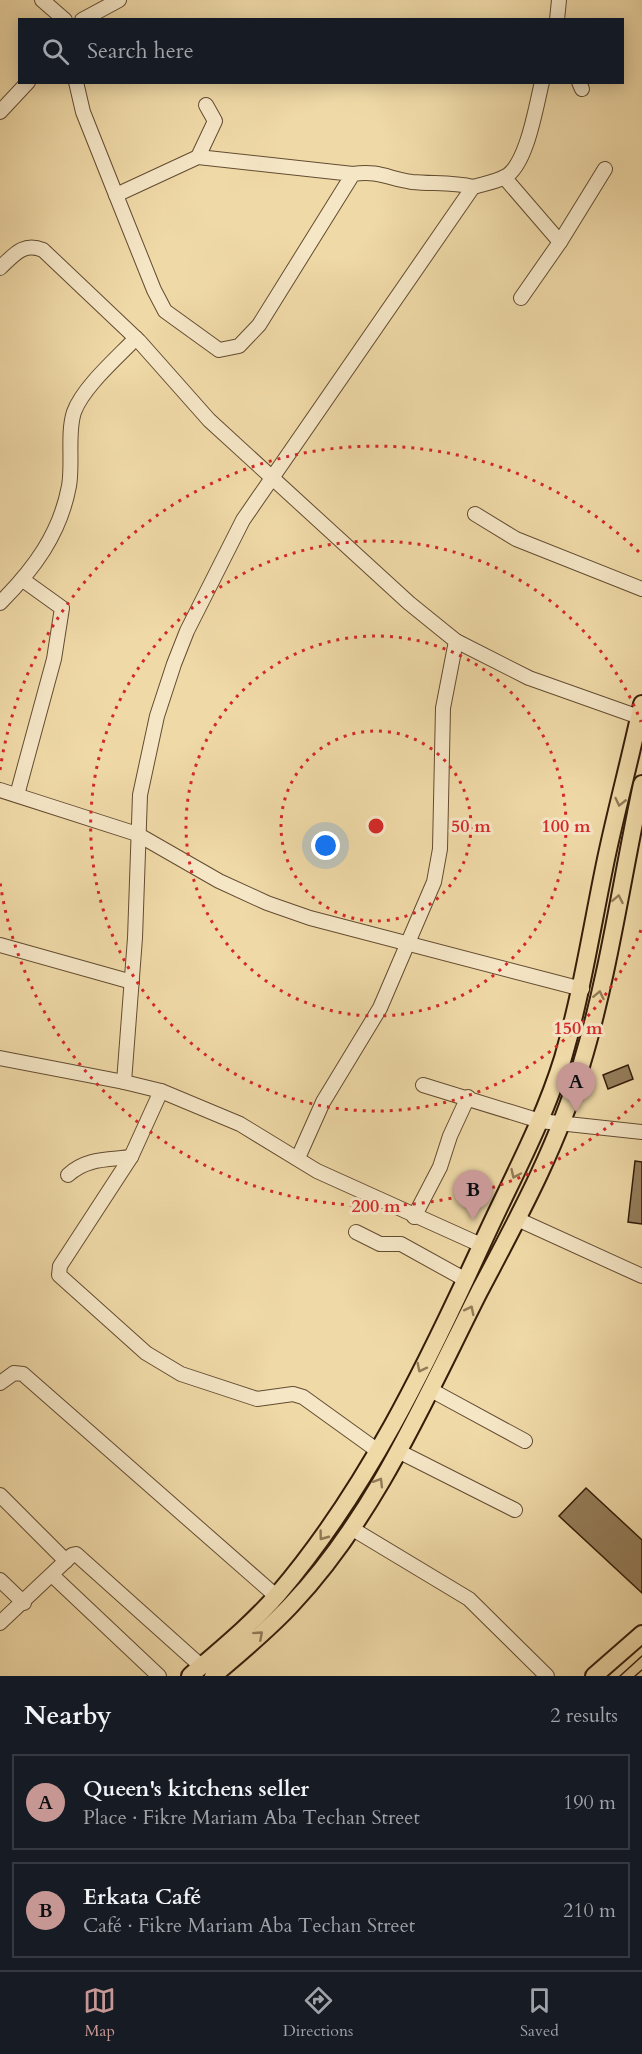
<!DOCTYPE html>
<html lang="en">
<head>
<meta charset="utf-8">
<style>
	body { margin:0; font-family:Cardo,serif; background:#242831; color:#f1f3f6 }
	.you { position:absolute; left:326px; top:846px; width:21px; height:21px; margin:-15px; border:4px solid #fff; border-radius:50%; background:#1a73e8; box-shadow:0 0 0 9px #1a73e833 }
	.badge { display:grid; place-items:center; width:39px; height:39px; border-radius:50%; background:#c59692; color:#111; font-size:20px; font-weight:700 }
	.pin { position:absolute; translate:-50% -50px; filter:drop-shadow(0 2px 3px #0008) }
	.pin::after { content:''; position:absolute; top:32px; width:21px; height:18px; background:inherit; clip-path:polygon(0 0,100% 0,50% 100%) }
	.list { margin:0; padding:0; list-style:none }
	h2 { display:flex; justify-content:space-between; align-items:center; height:78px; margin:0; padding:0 24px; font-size:26px }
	h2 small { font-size:20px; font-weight:400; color:#9ea1a6 }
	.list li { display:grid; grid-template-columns:39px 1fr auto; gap:18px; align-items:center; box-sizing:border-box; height:96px; margin:0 12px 12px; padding:0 12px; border:2px solid #363941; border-radius:0px }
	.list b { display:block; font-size:22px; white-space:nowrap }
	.list p { margin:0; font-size:20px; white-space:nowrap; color:#9ea1a6 }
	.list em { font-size:20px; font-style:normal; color:#9ea1a6 }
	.icon { flex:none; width:33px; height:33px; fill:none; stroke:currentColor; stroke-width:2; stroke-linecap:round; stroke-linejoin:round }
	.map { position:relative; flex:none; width:642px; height:1676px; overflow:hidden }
	.search { position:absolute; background:#171b24; box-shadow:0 3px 15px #0003; left:18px; right:18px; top:18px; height:66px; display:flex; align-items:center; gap:15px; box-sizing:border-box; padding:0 21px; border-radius:0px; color:#9ea1a6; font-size:22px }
	.sheet { height:294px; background:#171b24 }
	nav { display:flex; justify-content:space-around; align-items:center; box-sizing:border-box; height:84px; border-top:2px solid #363941; background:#171b24; font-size:16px; color:#9ea1a6 }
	nav a { display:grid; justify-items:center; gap:3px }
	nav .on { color:#c59692 }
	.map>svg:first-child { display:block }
	.building { fill:#957f5c; stroke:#341d0a; stroke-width:1.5 }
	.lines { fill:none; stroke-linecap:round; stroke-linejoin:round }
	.minor-casing { stroke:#634c31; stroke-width:16 }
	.major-casing { stroke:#341d0a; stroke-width:20 }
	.minor { stroke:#f5e6c6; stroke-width:14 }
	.major { stroke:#efd9a7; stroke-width:16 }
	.tram { stroke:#341d0a; stroke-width:1.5 }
	.oneway { stroke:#927b58 }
	.ring { fill:none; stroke:#d62828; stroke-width:3; stroke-dasharray:3 6 }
	.centre { fill:#d62828; stroke:#f5e6c6; stroke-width:3 }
	.ring-label { font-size:18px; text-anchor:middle; font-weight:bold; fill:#d62828; stroke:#f5e6c6; stroke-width:6; stroke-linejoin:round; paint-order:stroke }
</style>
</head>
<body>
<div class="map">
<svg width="642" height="1676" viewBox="0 0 642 1676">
	<rect width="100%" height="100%" fill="#efd9a7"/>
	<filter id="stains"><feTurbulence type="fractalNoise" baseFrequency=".00333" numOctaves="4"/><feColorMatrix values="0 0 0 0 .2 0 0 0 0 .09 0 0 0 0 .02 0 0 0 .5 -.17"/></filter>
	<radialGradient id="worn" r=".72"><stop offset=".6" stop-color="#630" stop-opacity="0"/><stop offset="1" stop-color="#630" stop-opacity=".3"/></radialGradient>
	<g class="building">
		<path d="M628,1065l5,14 -25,10 -5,-14z"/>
		<path d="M635,1161l7,1v62l-14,-2z"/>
		<path d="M586,1488l56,52v53l-83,-77z"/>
	</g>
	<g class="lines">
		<defs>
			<g id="minor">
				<path d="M42,0l23,20"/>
				<path d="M82,20l37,-20"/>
				<path d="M557,20l2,-20"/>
				<path d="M76,82l7,30 33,83"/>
				<path d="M579,82l3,7"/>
				<path d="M0,112l28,-30"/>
				<path d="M198,157l17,-36 -9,-16"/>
				<path d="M504,177l56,65 45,-73"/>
				<path d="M473,187c10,-3 22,-5 32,-10 22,-12 31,-71 37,-95"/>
				<path d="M0,268c14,-13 23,-26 43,-18l96,91 70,79 200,183 47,38 73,37 110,39"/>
				<path d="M521,298l39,-56"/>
				<path d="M475,514l41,25 126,50"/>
				<path d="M0,603c34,-34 60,-69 69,-117 4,-23 -2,-53 5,-74 9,-25 44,-55 62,-74"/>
				<path d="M0,790l137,44 82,47 48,22 43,15 272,71"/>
				<path d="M17,795l37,-136 8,-51 -39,-28"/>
				<path d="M0,945l132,37"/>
				<path d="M0,1058l124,24 37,9 79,33 77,47 164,74"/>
				<path d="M124,1082l11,-144 5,-143 17,-79 17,-52 13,-33 56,-111 230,-333c-20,-5 -40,-3 -61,-5 -23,-3 -33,-12 -59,-8l-155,-17 -82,38 38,95 11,21 54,39 20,-4 20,-21 94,-151"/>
				<path d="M423,1085l117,36 102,11"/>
				<path d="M161,1091l-30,66 -71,109 -1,9 87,78 35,21 76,25 36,-5 10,3 75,54"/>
				<path d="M298,1158l25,-56 57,-94 54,-126 6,-33 3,-141 13,-67"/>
				<path d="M68,1175c18,-17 39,-15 63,-18"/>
				<path d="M414,1217l26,-50 10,-31 18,-39"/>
				<path d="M517,1219l125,57"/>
				<path d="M356,1232l24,12h21l65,36"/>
				<path d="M0,1383l14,-10 9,1 253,222"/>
				<path d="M431,1390l94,51"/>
				<path d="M398,1451l117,59"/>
				<path d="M0,1495l66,66"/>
				<path d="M351,1528l118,71 78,77"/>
				<path d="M53,1576l106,100"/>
				<path d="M0,1580l24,23"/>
				<path d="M0,1623l72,-68 4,-1 125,112"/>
			</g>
			<g id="major">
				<path d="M190,1676c30,-26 62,-52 88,-82 88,-103 148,-228 204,-350 28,-62 61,-121 81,-186 19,-66 29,-132 43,-199 11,-52 25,-103 36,-155"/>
				<path d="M213,1676c27,-23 55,-46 79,-72 83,-88 133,-205 187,-312 38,-72 79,-147 102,-226 28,-92 41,-189 61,-282"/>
				<path d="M594,1676l48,-42"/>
			</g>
		</defs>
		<use href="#minor" class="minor-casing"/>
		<use href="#major" class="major-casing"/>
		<use href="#minor" class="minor"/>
		<use href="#major" class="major"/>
		<g class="tram">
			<path d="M620,1676l22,-20"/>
			<path d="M635,1676l7,-6"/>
		</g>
	</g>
	<defs><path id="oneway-chevron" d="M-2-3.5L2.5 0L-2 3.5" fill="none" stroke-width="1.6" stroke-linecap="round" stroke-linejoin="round" transform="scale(1.5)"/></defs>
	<g class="oneway">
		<use href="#oneway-chevron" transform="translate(620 802) rotate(103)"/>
		<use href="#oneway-chevron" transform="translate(618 899) rotate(-79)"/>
		<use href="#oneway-chevron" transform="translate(599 995) rotate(-78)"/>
		<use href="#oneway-chevron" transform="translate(515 1174) rotate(115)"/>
		<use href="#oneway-chevron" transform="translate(470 1310) rotate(-63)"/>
		<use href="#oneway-chevron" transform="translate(421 1368) rotate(117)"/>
		<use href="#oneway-chevron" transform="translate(379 1482) rotate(-59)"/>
		<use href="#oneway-chevron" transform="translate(323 1536) rotate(127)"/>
		<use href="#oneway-chevron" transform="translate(259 1635) rotate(-42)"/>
	</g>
	<g class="ring">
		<circle cx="376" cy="826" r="95"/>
		<circle cx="376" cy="826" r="190"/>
		<path d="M641 930A285 285 0 1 1 641 722"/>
		<path d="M640 1099A380 380 0 0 1 0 882M0 770A380 380 0 0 1 640 553"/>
	</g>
	<circle cx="376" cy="826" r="9" class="centre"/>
	<g class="ring-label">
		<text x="471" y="832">50 m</text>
		<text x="566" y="832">100 m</text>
		<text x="578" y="1034">150 m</text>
		<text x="376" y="1212">200 m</text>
	</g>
	<rect width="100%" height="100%" filter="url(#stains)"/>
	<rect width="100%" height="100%" fill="url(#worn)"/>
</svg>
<div class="you"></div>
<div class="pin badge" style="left:576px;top:1112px">A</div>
<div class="pin badge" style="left:473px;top:1220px">B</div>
<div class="search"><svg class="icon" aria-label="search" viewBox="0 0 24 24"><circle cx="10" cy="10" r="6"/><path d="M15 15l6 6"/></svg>Search here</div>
</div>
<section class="sheet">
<h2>Nearby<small>2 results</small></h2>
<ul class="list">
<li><span class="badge">A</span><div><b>Queen's kitchens seller</b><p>Place · Fikre Mariam Aba Techan Street</p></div><em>190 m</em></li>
<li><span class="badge">B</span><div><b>Erkata Café</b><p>Café · Fikre Mariam Aba Techan Street</p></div><em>210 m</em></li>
</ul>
</section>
<nav>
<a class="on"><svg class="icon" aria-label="map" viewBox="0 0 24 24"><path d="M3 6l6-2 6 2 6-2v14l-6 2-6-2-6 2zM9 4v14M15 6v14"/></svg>Map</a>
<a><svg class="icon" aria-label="directions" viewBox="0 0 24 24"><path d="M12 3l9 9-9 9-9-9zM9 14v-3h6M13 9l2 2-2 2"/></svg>Directions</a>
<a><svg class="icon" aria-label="saved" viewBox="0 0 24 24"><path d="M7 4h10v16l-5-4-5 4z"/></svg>Saved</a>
</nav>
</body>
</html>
